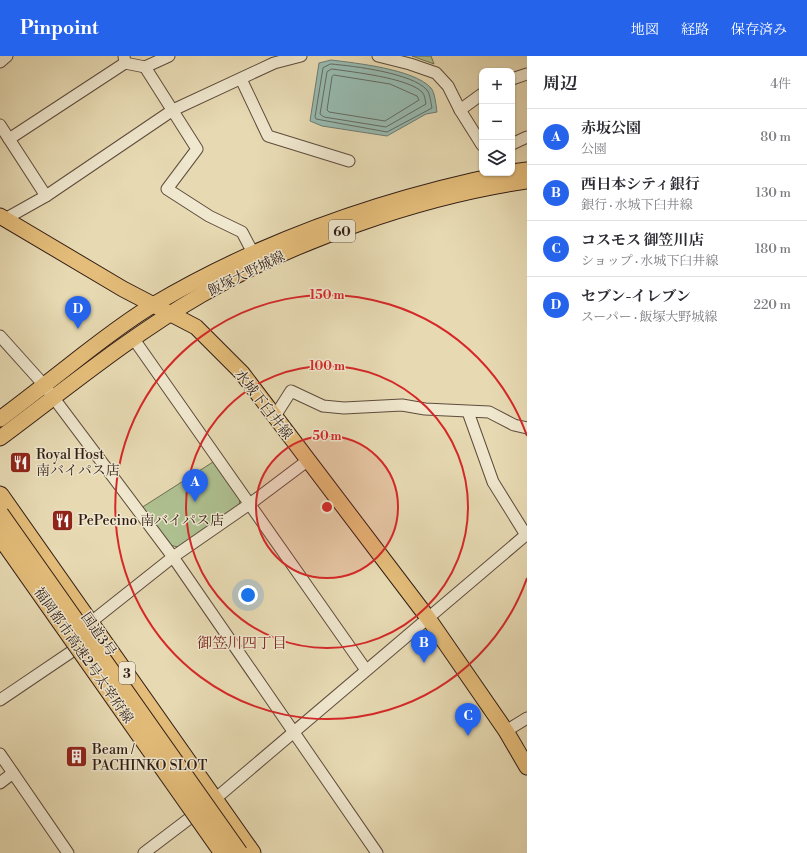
<!DOCTYPE html>
<html lang="ja">
<head>
<meta charset="utf-8">
<style>
	body { margin:0; font-family:"Libre Bodoni","Noto Serif JP",serif; background:#f7f7f7; color:#2b2b33 }
	.controls { position:absolute; right:12px; top:12px; display:grid; overflow:hidden; border-radius:8px; box-shadow:0 1px 3px #0004 }
	.controls button { width:36px; height:36px; display:grid; place-items:center; padding:0; border:0; border-bottom:1px solid #e1e1e2; background:#fff; color:#2b2b33; font:20px sans-serif }
	.you { position:absolute; left:248px; top:539px; width:14px; height:14px; margin:-10px; border:3px solid #fff; border-radius:50%; background:#1a73e8; box-shadow:0 0 0 6px #1a73e833 }
	.badge { display:grid; place-items:center; width:26px; height:26px; border-radius:50%; background:#2563eb; color:#fff; font-size:13px; font-weight:700 }
	.pin { position:absolute; translate:-50% -33px; filter:drop-shadow(0 1px 2px #0008) }
	.pin::after { content:''; position:absolute; top:21px; width:14px; height:12px; background:inherit; clip-path:polygon(0 0,100% 0,50% 100%) }
	.list { margin:0; padding:0; list-style:none }
	h2 { display:flex; justify-content:space-between; align-items:center; height:52px; margin:0; padding:0 16px; font-size:17px }
	h2 small { font-size:13px; font-weight:400; color:#7c7c81 }
	.list li { display:grid; grid-template-columns:26px 1fr auto; gap:12px; align-items:center; box-sizing:border-box; height:56px; padding:0 16px; border-top:1px solid #e1e1e2 }
	.list b { display:block; font-size:15px; white-space:nowrap }
	.list p { margin:0; font-size:13px; white-space:nowrap; color:#7c7c81 }
	.list em { font-size:13px; font-style:normal; color:#7c7c81 }
	.icon { flex:none; width:22px; height:22px; fill:none; stroke:currentColor; stroke-width:2; stroke-linecap:round; stroke-linejoin:round }
	.map { position:relative; flex:none; width:527px; height:797px; overflow:hidden }
	header { display:flex; align-items:center; gap:24px; box-sizing:border-box; height:56px; padding:0 20px; background:#2563eb; color:#fff }
	header strong { font-size:19px }
	nav { display:flex; gap:22px; margin-inline-start:auto; font-size:14px }
	main { display:flex }
	aside { flex:1; background:#fff }
	.map>svg:first-child { display:block }
	.green { fill:#afc191; stroke:#706e53 }
	.water { fill:#97bab0; stroke:#6e7b72 }
	.lines { fill:none; stroke-linecap:round; stroke-linejoin:round }
	.shore { stroke:#646b62; stroke-width:1 }
	.minor-casing { stroke:#5e4c3c; stroke-width:13 }
	.major-casing { stroke:#301c15; stroke-width:17 }
	.highway-casing { stroke:#301c15; stroke-width:19 }
	.minor { stroke:#efe7ce; stroke-width:11 }
	.major { stroke:#e4bd7a; stroke-width:15 }
	.highway { stroke:#e4bd7a; stroke-width:17 }
	.highway-bridge-casing { stroke:#301c15; stroke-width:19; stroke-linecap:butt }
	.highway-bridge { stroke:#e4bd7a; stroke-width:17 }
	.ring { fill:none; stroke:#d62828; stroke-width:2 }
	.labels { text-anchor:middle; stroke-width:3; stroke-linejoin:round; paint-order:stroke }
	.shield { fill:#efe7ce; stroke:#69594c; stroke-width:1 }
	.shield-label { font-size:13px; font-weight:bold; fill:#301c15 }
	.street-label { font-size:14px; fill:#301c15; stroke:#efe7ce }
	.poi-label { font-size:14px; fill:#301c15; stroke:#efe7ce; text-anchor:start }
	.neighbourhood-label { font-size:15px; fill:#7a1f14; stroke:#efe7ce }
	.centre { fill:#d62828; stroke:#efe7ce; stroke-width:2 }
	.ring-label { font-size:12px; text-anchor:middle; font-weight:bold; fill:#d62828; stroke:#efe7ce; stroke-width:3; stroke-linejoin:round; paint-order:stroke }
</style>
</head>
<body>
<header>
<strong>Pinpoint</strong>
<nav><a>地図</a><a>経路</a><a>保存済み</a></nav>
</header>
<main>
<div class="map">
<svg width="527" height="797" viewBox="0 0 527 797">
	<rect width="100%" height="100%" fill="#e7dab3"/>
	<filter id="stains"><feTurbulence type="fractalNoise" baseFrequency=".005" numOctaves="4"/><feColorMatrix values="0 0 0 0 .2 0 0 0 0 .09 0 0 0 0 .02 0 0 0 .5 -.17"/></filter>
	<radialGradient id="worn" r=".72"><stop offset=".6" stop-color="#630" stop-opacity="0"/><stop offset="1" stop-color="#630" stop-opacity=".3"/></radialGradient>
	<g class="green">
		<path d="M412,0h19l3,8z"/>
		<path d="M213,406l27,36 -1,8 -61,41 -9,-2 -28,-37z"/>
	</g>
	<path class="water" d="M331,4c24,3 83,9 100,28 4,5 5,17 6,24l-11,2 -39,22 -65,-10 -12,-5 9,-58z"/>
	<g class="lines">
		<g class="shore">
			<path d="M331,8c23,2 81,9 96,26 3,4 4,13 5,18l-45,24 -71,-13 -1,-2 8,-49z"/>
			<path d="M332,13c21,3 76,9 90,23 3,3 3,8 4,12l-40,23 -62,-10 -4,-3 7,-42z"/>
			<path d="M334,19l56,9 27,12 2,4 -34,21 -56,-9 -2,-2 5,-33z"/>
		</g>
		<defs>
			<g id="minor">
				<path d="M124,0l1,7 20,4 24,-11"/>
				<path d="M378,0l32,8 26,9 12,13 12,24 22,35"/>
				<path d="M0,6l7,-6"/>
				<path d="M145,11l52,82 -30,40 42,27 33,16 11,21"/>
				<path d="M241,23l27,57 81,25"/>
				<path d="M512,23l15,-5"/>
				<path d="M460,54l22,-16"/>
				<path d="M0,69l46,71"/>
				<path d="M9,83l116,-76"/>
				<path d="M512,88l15,-7"/>
				<path d="M5,163l41,-23 127,-86 101,-47 27,-7"/>
				<path d="M0,280l44,49 129,172 204,296"/>
				<path d="M133,282l233,332"/>
				<path d="M468,356l25,70 33,53"/>
				<path d="M275,360l16,-25 32,15 21,2 58,-3 23,4 64,3 25,13 13,3"/>
				<path d="M91,566l82,-65 78,-54 56,-42"/>
				<path d="M0,644l74,-50"/>
				<path d="M506,675l21,-13"/>
				<path d="M0,698l68,99"/>
				<path d="M0,727l13,-10"/>
				<path d="M144,797l71,-54 312,-265"/>
			</g>
			<g id="major">
				<path d="M512,116l15,-2"/>
				<path d="M0,160l123,73 73,38 46,46 186,245 78,113 21,36"/>
				<path d="M0,363c28,-21 56,-43 84,-65 22,-17 44,-34 69,-49 110,-65 231,-107 355,-132"/>
				<path d="M0,382c66,-49 130,-102 201,-143 92,-54 221,-99 326,-114"/>
			</g>
			<path id="highway" d="M0,439l252,358"/>
		</defs>
		<use href="#minor" class="minor-casing"/>
		<use href="#major" class="major-casing"/>
		<use href="#highway" class="highway-casing"/>
		<use href="#minor" class="minor"/>
		<use href="#major" class="major"/>
		<use href="#highway" class="highway"/>
		<defs>
			<g id="highway-bridge">
				<path d="M0,458l239,339"/>
				<path d="M0,480l223,317"/>
			</g>
		</defs>
		<use href="#highway-bridge" class="highway-bridge-casing"/>
		<use href="#highway-bridge" class="highway-bridge"/>
	</g>
	<circle cx="327" cy="451" r="71" fill="#d62828" fill-opacity=".12"/>
	<g class="ring">
		<circle cx="327" cy="451" r="71"/>
		<circle cx="327" cy="451" r="141"/>
		<path d="M527 522A212 212 0 1 1 527 380"/>
	</g>
	<defs>
		<symbol id="restaurant-square" viewBox="-11 -11 22 22"><rect x="-9" y="-9" width="18" height="18" rx="4" fill="#8f2418" stroke="#efe7ce"/><path d="M-5-6h1v4h1v-4h1v4h1v-4h1v5L-1.5 .5V6h-2V.5L-5-1ZM5-6V6H3V1.5H1.5Q1.5-4 5-6Z" fill="#fff"/></symbol>
		<symbol id="building-square" viewBox="-11 -11 22 22"><rect x="-9" y="-9" width="18" height="18" rx="4" fill="#8f2418" stroke="#efe7ce"/><path d="M-4-6H4V6H1V3H-1V6H-4ZM-2.5-4.3h1.7v1.8h-1.7ZM.8-4.3h1.7v1.8H.8ZM-2.5-1h1.7V.8h-1.7ZM.8-1h1.7V.8H.8Z" fill="#fff"/></symbol>
	</defs>
	<g fill-rule="evenodd">
		<use href="#restaurant-square" x="8" y="394" width="25" height="25"/>
		<use href="#restaurant-square" x="50" y="452" width="25" height="25"/>
		<use href="#building-square" x="64" y="688" width="25" height="25"/>
	</g>
	<g class="labels">
		<g class="shield">
			<rect x="329" y="164" width="26" height="22" rx="3"/>
			<rect x="119" y="606" width="16" height="22" rx="3"/>
		</g>
		<g class="shield-label">
			<text x="342" y="180">60</text>
			<text x="127" y="622">3</text>
		</g>
		<g class="street-label">
			<text transform="translate(246 217) rotate(-26)" y="5">飯塚大野城線</text>
			<text transform="translate(264 348) rotate(52)" y="5">水城下臼井線</text>
			<text transform="translate(99 578) rotate(55)" y="5">国道3号</text>
			<text transform="translate(84 599) rotate(55)" y="5">福岡都市高速2号太宰府線</text>
		</g>
		<g class="poi-label">
			<text x="36" y="403">Royal Host<tspan x="36" dy="16">南バイパス店</tspan></text>
			<text x="78" y="469">PePecino 南バイパス店</text>
			<text x="92" y="698">Beam /<tspan x="92" dy="16">PACHINKO SLOT</tspan></text>
		</g>
		<g class="neighbourhood-label">
			<text x="242" y="592">御笠川四丁目</text>
		</g>
	</g>
	<circle cx="327" cy="451" r="6" class="centre"/>
	<g class="ring-label">
		<text x="327" y="243">150 m</text>
		<text x="327" y="314">100 m</text>
		<text x="327" y="384">50 m</text>
	</g>
	<rect width="100%" height="100%" filter="url(#stains)"/>
	<rect width="100%" height="100%" fill="url(#worn)"/>
</svg>
<div class="controls">
<button>+</button>
<button>−</button>
<button><svg class="icon" aria-label="layers" viewBox="0 0 24 24"><path d="M12 4l9 5-9 5-9-5zM3 14l9 5 9-5"/></svg></button>
</div>
<div class="you"></div>
<div class="pin badge" style="left:195px;top:446px">A</div>
<div class="pin badge" style="left:424px;top:607px">B</div>
<div class="pin badge" style="left:468px;top:680px">C</div>
<div class="pin badge" style="left:78px;top:273px">D</div>
</div>
<aside>
<h2>周辺<small>4件</small></h2>
<ul class="list">
<li><span class="badge">A</span><div><b>赤坂公園</b><p>公園</p></div><em>80 m</em></li>
<li><span class="badge">B</span><div><b>西日本シティ銀行</b><p>銀行 · 水城下臼井線</p></div><em>130 m</em></li>
<li><span class="badge">C</span><div><b>コスモス 御笠川店</b><p>ショップ · 水城下臼井線</p></div><em>180 m</em></li>
<li><span class="badge">D</span><div><b>セブン-イレブン</b><p>スーパー · 飯塚大野城線</p></div><em>220 m</em></li>
</ul>
</aside>
</main>
</body>
</html>
